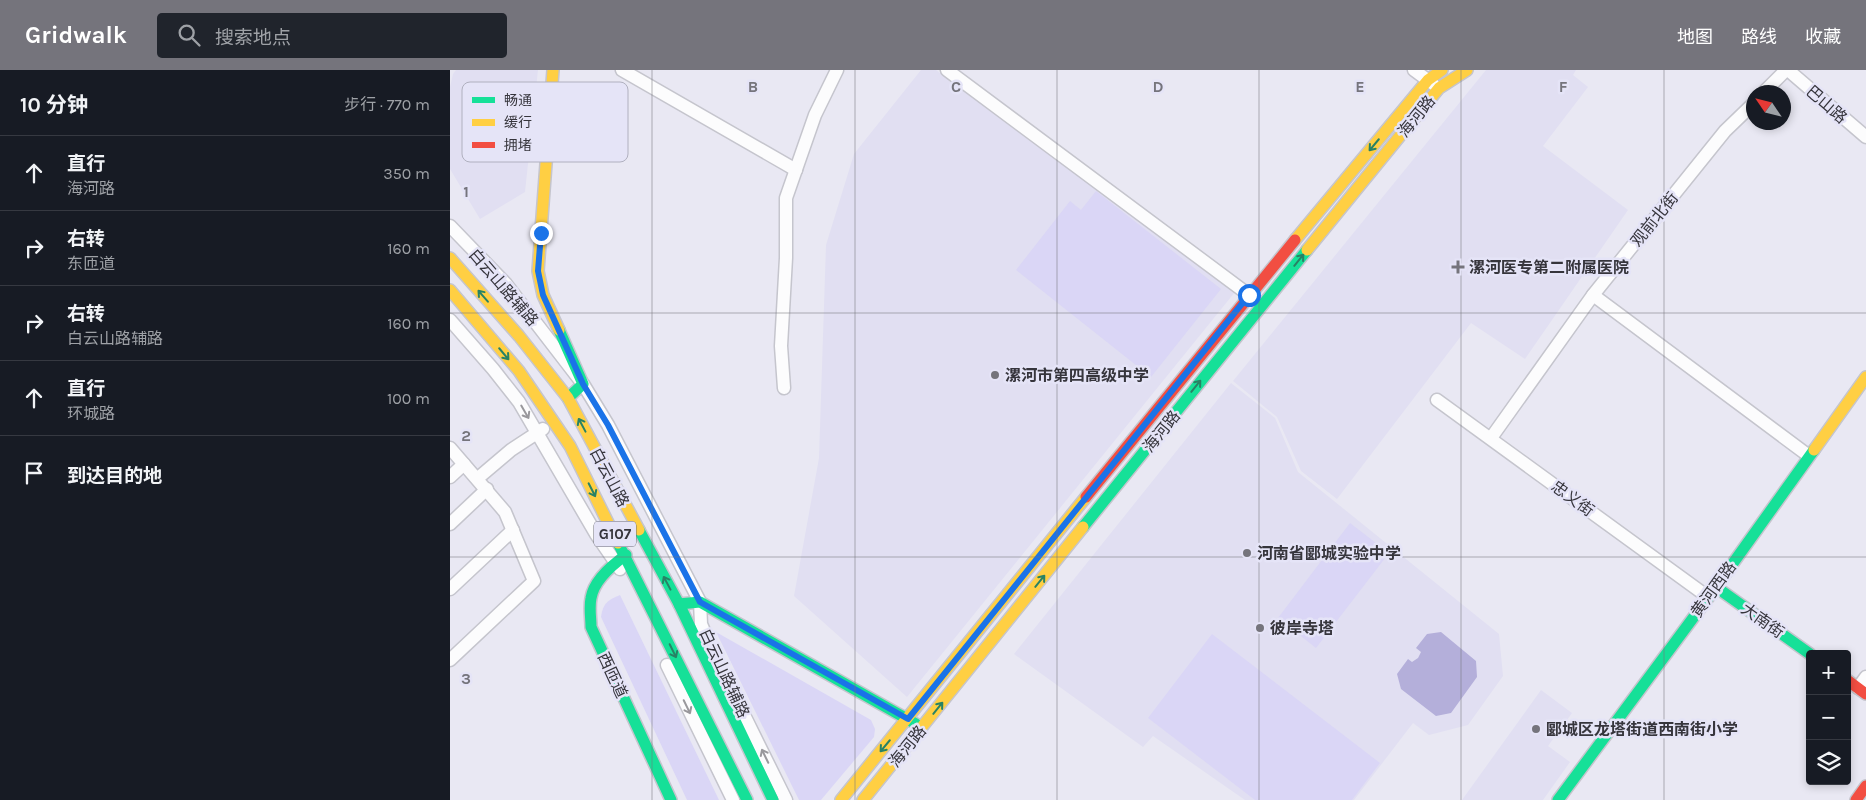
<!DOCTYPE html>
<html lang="zh">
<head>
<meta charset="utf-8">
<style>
	body { margin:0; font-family:Karla,"Noto Sans SC",sans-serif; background:#20242c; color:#f1f3f6 }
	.controls { position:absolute; right:15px; bottom:15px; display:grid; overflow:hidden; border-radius:5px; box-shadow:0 2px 8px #0003 }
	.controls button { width:45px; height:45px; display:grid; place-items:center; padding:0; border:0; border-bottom:1px solid #363941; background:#171b24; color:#f1f3f6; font:25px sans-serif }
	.compass { position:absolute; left:1296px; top:15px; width:45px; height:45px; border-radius:50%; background:#171b24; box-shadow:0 2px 8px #0003; rotate:305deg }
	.stop { position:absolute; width:15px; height:15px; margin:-11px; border:4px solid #1a73e8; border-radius:50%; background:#fff }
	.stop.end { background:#1a73e8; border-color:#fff; box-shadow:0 1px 5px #0008 }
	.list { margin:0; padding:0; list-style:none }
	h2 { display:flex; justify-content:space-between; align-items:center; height:65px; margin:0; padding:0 20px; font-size:21px }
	h2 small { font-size:16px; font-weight:400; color:#9ea1a6 }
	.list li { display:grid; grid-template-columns:32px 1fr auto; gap:15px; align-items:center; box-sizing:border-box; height:75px; padding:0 20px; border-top:1px solid #363941 }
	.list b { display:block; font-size:19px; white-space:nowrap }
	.list p { margin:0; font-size:16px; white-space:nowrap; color:#9ea1a6 }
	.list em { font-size:16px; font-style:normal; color:#9ea1a6 }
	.icon { flex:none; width:28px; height:28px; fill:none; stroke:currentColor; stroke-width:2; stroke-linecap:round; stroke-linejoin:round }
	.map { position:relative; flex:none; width:1416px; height:730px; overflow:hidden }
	header { display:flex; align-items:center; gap:30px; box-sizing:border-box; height:70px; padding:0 25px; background:#75747c; color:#fff }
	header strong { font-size:24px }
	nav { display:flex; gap:28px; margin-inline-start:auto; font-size:18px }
	.search { width:350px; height:45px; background:#20242c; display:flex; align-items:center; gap:12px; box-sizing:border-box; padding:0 18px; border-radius:5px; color:#9ea1a6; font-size:19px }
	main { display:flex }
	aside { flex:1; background:#171b24 }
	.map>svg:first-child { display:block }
	.built { fill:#e1dff2 }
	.green { fill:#dad6f6 }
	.water { fill:#b4afda }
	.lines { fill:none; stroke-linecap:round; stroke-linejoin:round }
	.street-casing { stroke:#c5c5cd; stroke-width:15 }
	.fast-casing { stroke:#c5c5cd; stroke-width:14 }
	.slow-casing { stroke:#c5c5cd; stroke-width:14 }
	.jam-casing { stroke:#c5c5cd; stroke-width:14 }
	.street { stroke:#fcfcfd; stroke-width:12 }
	.fast { stroke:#16e098; stroke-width:11 }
	.slow { stroke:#ffcf43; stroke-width:11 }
	.jam { stroke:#f24e42; stroke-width:11 }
	.oneway { stroke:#288265 }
	.oneway2 { stroke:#99989c }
	.route { stroke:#1a73e8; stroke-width:6 }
	.grid { fill:none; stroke:#75747c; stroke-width:1; stroke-opacity:0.55 }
	.poi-dot { fill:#75747c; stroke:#e5e4f7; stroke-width:2 }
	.labels { text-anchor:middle; stroke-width:5; stroke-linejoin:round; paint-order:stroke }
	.shield { fill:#e5e4f7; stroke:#6a6a74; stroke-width:1 }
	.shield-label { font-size:15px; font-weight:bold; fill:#36353c }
	.street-label { font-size:16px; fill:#36353c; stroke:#e5e4f7 }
	.poi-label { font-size:16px; font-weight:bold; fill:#36353c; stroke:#e5e4f7; text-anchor:start }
	.key { fill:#e5e4f7; stroke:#b0b0bf; stroke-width:1 }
	.key-label { font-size:14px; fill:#36353c }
	.grid-label { font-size:16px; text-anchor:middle; font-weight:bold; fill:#75747c; stroke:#e5e4f7; stroke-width:5; stroke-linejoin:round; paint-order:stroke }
</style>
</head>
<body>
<header>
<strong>Gridwalk</strong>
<div class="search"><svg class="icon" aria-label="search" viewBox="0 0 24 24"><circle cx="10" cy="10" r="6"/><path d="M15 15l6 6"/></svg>搜索地点</div>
<nav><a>地图</a><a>路线</a><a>收藏</a></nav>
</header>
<main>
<aside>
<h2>10 分钟<small>步行 · 770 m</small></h2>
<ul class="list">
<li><svg class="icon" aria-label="ahead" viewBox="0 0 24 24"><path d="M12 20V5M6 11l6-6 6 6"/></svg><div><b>直行</b><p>海河路</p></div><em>350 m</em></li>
<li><svg class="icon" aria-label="right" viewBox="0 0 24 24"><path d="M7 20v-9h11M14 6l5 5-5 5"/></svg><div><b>右转</b><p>东匝道</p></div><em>160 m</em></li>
<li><svg class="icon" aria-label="right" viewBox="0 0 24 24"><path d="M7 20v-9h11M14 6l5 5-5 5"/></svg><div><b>右转</b><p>白云山路辅路</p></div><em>160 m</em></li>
<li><svg class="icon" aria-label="ahead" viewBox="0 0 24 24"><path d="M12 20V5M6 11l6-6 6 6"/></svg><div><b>直行</b><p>环城路</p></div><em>100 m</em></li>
<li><svg class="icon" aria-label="arrive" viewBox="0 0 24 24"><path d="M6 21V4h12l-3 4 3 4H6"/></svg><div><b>到达目的地</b></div></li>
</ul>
</aside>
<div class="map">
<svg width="1416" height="730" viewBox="0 0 1416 730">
	<rect width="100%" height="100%" fill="#e9e8f3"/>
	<g class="built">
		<path d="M6,0h82l-13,122 -45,27 -30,-50v-82l3,-13z"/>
		<path d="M471,0h15l299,222 -328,405 -113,-101 25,-138 7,-213 28,-91z"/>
		<path d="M1036,0h90l-3,5 15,12 -45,59 85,64 -103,149 -54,-36 -134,176 -36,-28 -24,-54 -44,-36z"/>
		<path d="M781,313l44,35 23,54 201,162 4,42 -35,49 -39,10 -16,-12 -59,77h-109l-92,-64 -10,11 -129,-93z"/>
		<path d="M1091,620l31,23 -24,33 22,16 -27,38h-81z"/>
	</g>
	<g class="green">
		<path d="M646,121l125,98 -70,88 -135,-107 54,-69 11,9z"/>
		<path d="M900,453l39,30 -73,95 -38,-30z"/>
		<path d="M170,525l99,205h-32l-86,-183c2,-14 7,-17 19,-22z"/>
		<path d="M266,562l155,88 4,9 -1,8 -53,63h-22z"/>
		<path d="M762,564l168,129 -28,37h-97l-107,-82z"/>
	</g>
	<path class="water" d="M991,562l35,29 1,16 -26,36 -15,3 -35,-27 -4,-15 11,-15 4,3 6,-4 3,-6 -5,-4 11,-14z"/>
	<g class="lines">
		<defs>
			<g id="street">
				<path d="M172,0l174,100"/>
				<path d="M497,0l302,225"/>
				<path d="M964,0l19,14"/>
				<path d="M1338,0l78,67"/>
				<path d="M1314,22l22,-22"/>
				<path d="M0,156l56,58 77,100 25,41 92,177 1,22 6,14"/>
				<path d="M1143,225l216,161"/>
				<path d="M0,250l43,49 26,33 77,132 24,35"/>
				<path d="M334,318l-3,-42 5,-88v-60l29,-83 22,-45"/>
				<path d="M987,330l271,197"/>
				<path d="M1041,368l102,-143 132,-164 29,-28"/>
				<path d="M0,378l55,64 29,69 -84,79"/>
				<path d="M0,407l14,-13"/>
				<path d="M28,408l33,-28 32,-21"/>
				<path d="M0,454l37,-35"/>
				<path d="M0,519l63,-59"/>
				<path d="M217,595l66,135"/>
				<path d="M1408,618l8,-11"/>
				<path d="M294,645l42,85"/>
			</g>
			<g id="fast">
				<path d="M109,260l24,54 -15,14"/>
				<path d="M633,457l224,-277"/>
				<path d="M189,460l40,74 94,196"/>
				<path d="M168,473l129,257"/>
				<path d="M176,485c-14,10 -32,25 -35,43 -2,10 0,20 0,29l80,173"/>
				<path d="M1266,517l94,67"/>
				<path d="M229,534l21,-2 216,122"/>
				<path d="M1108,730l158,-213 98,-137"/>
			</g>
			<g id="slow">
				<path d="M103,0l-15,201 5,24 16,35"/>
				<path d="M845,170l133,-160 14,-10"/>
				<path d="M857,180l132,-162 28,-18"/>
				<path d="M0,188l69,78 49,62 71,132"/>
				<path d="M0,220l69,81 51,75 48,97"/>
				<path d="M1364,380l52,-73"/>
				<path d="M391,730l245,-303"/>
				<path d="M413,730l220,-273"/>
			</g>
			<g id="jam">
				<path d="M636,427l209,-257"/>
				<path d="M1397,610l19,14"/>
				<path d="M1406,730l10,-14"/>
			</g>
		</defs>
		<use href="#street" class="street-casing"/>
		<use href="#fast" class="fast-casing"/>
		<use href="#slow" class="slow-casing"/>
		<use href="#jam" class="jam-casing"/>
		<use href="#street" class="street"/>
		<use href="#fast" class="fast"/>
		<use href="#slow" class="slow"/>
		<use href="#jam" class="jam"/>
	</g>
	<defs><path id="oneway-shaft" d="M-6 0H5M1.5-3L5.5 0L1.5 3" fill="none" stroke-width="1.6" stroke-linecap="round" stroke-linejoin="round" transform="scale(1.25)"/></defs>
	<g class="oneway">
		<use href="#oneway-shaft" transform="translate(924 75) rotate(130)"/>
		<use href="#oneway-shaft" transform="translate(849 190) rotate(-51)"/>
		<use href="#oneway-shaft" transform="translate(33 226) rotate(-131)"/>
		<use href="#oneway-shaft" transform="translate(54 284) rotate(50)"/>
		<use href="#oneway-shaft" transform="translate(746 316) rotate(-51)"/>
		<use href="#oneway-shaft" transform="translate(132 355) rotate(-118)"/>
		<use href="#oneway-shaft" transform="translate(142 420) rotate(63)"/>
		<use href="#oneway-shaft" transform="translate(590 511) rotate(-51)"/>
		<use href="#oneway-shaft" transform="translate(217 513) rotate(-118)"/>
		<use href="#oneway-shaft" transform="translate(223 581) rotate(64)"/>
		<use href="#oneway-shaft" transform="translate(488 638) rotate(-51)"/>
		<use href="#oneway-shaft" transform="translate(435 676) rotate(130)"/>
	</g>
	<g class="oneway2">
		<use href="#oneway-shaft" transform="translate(75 342) rotate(60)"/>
		<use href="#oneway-shaft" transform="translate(237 637) rotate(64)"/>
		<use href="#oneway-shaft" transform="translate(315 686) rotate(-116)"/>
	</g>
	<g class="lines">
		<path class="route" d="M91,163l-3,38 5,24 40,89 25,41 92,177 208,117 341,-424"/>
	</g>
	<path class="grid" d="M202,0v730M405,0v730M607,0v730M809,0v730M1011,0v730M1214,0v730M0,243h1416M0,487h1416"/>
	<g class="poi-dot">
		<path d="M1005.5 189.5h5v5h5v5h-5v5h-5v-5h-5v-5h5z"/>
		<circle cx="545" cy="305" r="5"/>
		<circle cx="797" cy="483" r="5"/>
		<circle cx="810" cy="558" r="5"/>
		<circle cx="1086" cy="659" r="5"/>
	</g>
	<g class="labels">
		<rect class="shield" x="144" y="451.5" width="42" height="25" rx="4"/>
		<g class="shield-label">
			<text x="165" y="469">G107</text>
		</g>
		<g class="street-label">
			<text transform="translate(1377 34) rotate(41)" y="6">巴山路</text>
			<text transform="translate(966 46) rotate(-51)" y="6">海河路</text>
			<text transform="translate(1204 149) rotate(-51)" y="6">观前北街</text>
			<text transform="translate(54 217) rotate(49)" y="6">白云山路辅路</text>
			<text transform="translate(711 361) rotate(-51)" y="6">海河路</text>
			<text transform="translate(160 407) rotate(62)" y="6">白云山路</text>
			<text transform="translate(1123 428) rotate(36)" y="6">忠义街</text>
			<text transform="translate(1263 519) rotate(-54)" y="6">黄河西路</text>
			<text transform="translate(1313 550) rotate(35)" y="6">大南街</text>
			<text transform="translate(275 603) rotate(65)" y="6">白云山路辅路</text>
			<text transform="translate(163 605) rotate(65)" y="6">西匝道</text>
			<text transform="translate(457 676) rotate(-51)" y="6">海河路</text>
		</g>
		<g class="poi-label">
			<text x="1019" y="203">漯河医专第二附属医院</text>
			<text x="555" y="311">漯河市第四高级中学</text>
			<text x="807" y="489">河南省郾城实验中学</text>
			<text x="820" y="564">彼岸寺塔</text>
			<text x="1096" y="665">郾城区龙塔街道西南街小学</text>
		</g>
	</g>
	<rect x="12" y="12" width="166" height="80" rx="8" class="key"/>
	<rect x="22" y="27" width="23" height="6" fill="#16e098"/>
	<rect x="22" y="49" width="23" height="7" fill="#ffcf43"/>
	<rect x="22" y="72" width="23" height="6" fill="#f24e42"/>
	<g class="key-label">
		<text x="54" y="35">畅通</text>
		<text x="54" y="57">缓行</text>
		<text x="54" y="80">拥堵</text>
	</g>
	<g class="grid-label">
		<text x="303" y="22">B</text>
		<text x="506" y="22">C</text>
		<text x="708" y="22">D</text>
		<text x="910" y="22">E</text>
		<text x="1113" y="22">F</text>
		<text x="16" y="127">1</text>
		<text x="16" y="371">2</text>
		<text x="16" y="614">3</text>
	</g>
</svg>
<div class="controls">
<button>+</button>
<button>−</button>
<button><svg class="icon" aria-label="layers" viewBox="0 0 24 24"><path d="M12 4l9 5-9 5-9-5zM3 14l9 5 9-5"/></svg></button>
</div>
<svg class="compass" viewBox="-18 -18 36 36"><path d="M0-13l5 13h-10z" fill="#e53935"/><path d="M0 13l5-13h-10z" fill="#9ea1a6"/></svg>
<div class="stop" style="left:799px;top:225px"></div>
<div class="stop end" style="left:91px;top:163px"></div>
</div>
</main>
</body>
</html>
